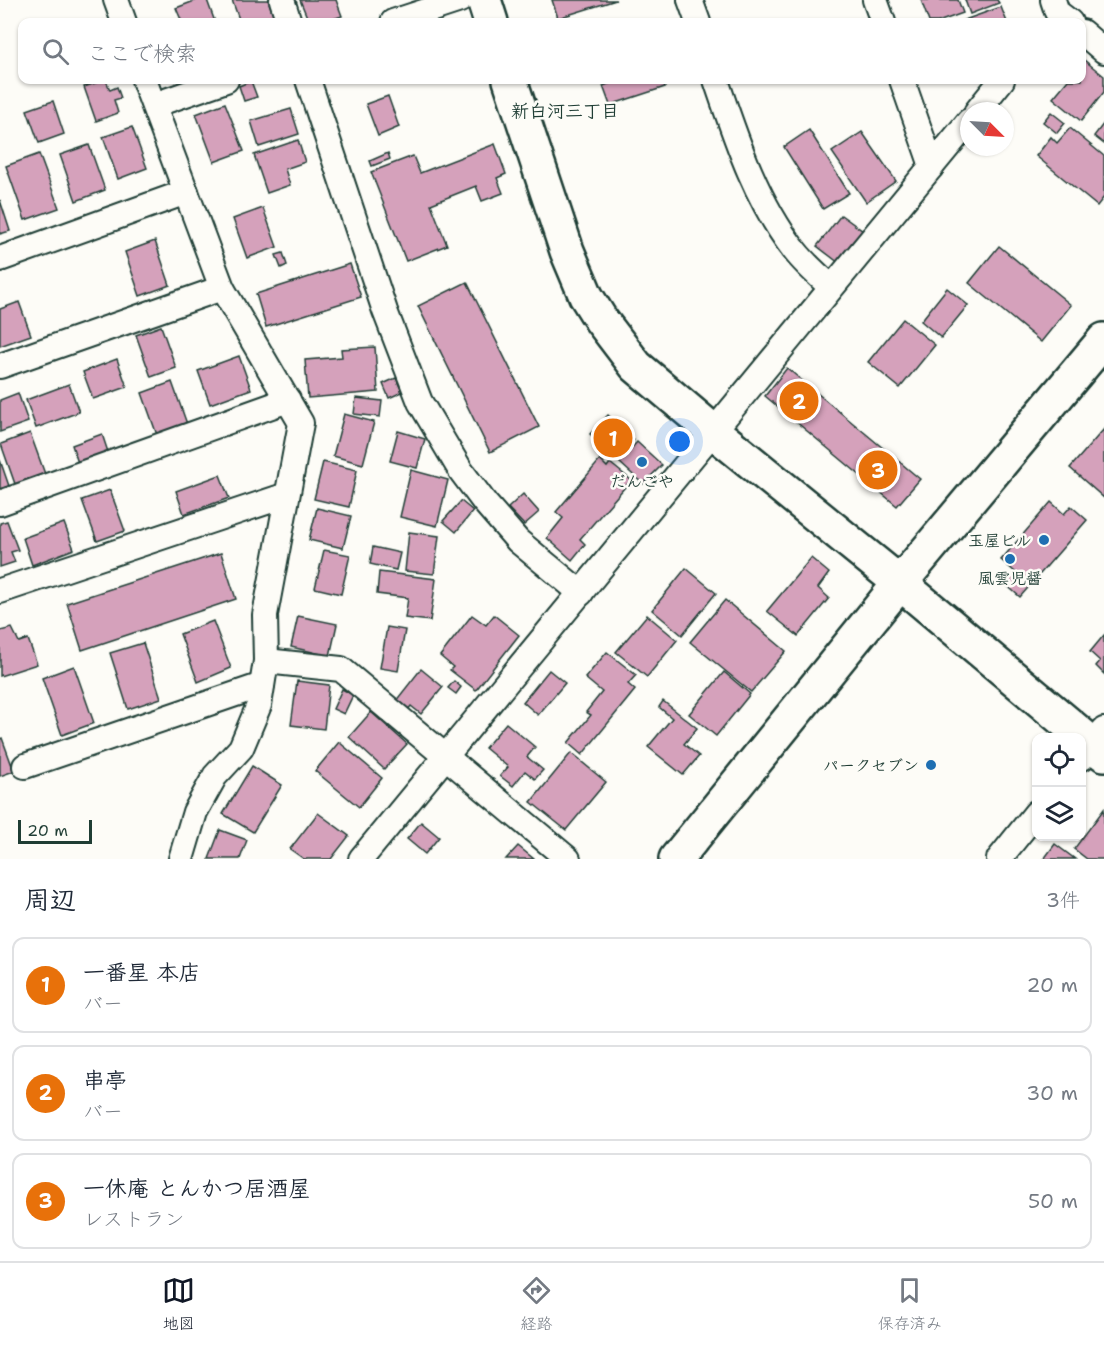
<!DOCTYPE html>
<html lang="ja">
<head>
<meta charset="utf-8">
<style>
	body { margin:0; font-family:"Shantell Sans","Klee One",sans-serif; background:#f2f2f3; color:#1f2937 }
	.controls { position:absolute; right:18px; bottom:18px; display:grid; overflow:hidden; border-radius:12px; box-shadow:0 2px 4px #0004 }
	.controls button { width:54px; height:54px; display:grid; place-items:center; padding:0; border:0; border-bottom:2px solid #e0e1e3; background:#fff; color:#1f2937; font:30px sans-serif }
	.compass { position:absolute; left:960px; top:102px; width:54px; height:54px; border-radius:50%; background:#fff; box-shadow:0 2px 4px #0004; rotate:114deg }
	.scale { position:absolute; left:18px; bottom:15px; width:74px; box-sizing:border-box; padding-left:6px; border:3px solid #1f3d34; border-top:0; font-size:16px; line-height:21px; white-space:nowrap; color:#1f3d34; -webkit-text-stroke:4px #fdfcf7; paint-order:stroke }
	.you { position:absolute; left:680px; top:442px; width:21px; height:21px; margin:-15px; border:4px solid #fff; border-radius:50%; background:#1a73e8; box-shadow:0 0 0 9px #1a73e833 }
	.badge { display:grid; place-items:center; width:39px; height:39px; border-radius:50%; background:#111827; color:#fff; font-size:20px; font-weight:700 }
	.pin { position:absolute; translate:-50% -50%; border:3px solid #fff; box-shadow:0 2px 6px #0006 }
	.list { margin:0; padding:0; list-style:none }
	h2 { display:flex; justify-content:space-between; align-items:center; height:78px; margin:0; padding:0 24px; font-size:26px }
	h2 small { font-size:20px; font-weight:400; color:#747a83 }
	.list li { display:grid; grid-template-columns:39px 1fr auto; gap:18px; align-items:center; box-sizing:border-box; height:96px; margin:0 12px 12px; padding:0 12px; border:2px solid #e0e1e3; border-radius:12px }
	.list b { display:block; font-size:22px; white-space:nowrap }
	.list p { margin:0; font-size:20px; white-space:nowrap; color:#747a83 }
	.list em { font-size:20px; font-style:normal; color:#747a83 }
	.icon { flex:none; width:33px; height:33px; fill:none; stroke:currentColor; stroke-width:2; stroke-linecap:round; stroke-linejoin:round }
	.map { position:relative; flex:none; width:1104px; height:859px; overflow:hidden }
	.search { position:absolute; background:#fff; box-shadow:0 2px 4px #0004; left:18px; right:18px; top:18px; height:66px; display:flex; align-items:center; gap:15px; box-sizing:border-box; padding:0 21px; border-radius:12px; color:#747a83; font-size:22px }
	.sheet { height:402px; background:#fff }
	nav { display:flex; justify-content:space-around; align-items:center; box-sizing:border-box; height:84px; border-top:2px solid #e0e1e3; background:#fff; font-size:16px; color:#747a83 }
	nav a { display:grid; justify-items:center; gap:3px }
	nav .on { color:#111827 }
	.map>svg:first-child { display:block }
	.building { fill:#d5a1bb; stroke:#1f3d34; stroke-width:1.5 }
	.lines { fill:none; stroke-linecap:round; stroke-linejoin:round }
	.street-casing { stroke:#1f3d34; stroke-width:28 }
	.secondary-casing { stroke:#1f3d34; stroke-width:38 }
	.street { stroke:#fdfcf7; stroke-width:24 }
	.secondary { stroke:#fdfcf7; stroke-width:33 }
	.poi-dot { fill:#1f6fb2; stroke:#fdfcf7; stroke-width:2 }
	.labels { text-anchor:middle; stroke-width:5; stroke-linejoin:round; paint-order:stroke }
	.poi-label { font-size:16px; font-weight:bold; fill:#1f3d34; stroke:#fdfcf7 }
	.neighbourhood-label { font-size:18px; font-weight:bold; fill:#1f3d34; stroke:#fdfcf7 }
</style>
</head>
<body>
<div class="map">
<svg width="1104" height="859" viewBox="0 0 1104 859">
	<rect width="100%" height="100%" fill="#fdfcf7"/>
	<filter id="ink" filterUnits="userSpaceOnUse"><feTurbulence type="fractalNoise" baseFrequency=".0167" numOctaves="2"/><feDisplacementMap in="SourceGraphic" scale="12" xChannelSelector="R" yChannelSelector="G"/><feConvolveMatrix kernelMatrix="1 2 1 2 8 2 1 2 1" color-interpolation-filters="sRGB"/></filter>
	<g filter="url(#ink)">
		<g class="building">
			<path d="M197,0h10l8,22h-33l-6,-14z"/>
			<path d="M232,0h36l8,22h-36z"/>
			<path d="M300,0h36l6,16 -18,6h-15z"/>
			<path d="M552,0h64l-58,18z"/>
			<path d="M921,0h37l5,13 -25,9h-9z"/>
			<path d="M965,0h32l2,3 -29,11z"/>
			<path d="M1001,7l6,15h-48l11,-4z"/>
			<path d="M1084,60l20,16v16l-23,29 -28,-23 15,-18h14v-17z"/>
			<path d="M104,80h2l4,10 7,-3 4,11 -7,2 4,13 -22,8 -12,-34z"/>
			<path d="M610,80h52l3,7 -55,18 -7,-19 8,-3z"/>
			<path d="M251,81l6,16 -13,4 -5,-15z"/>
			<path d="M388,96l11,31 -21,9 -12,-32z"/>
			<path d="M53,101l11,33 -25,9 -12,-33z"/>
			<path d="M225,103l19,48 -30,11 -18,-48z"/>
			<path d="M291,109l8,25 -40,13 -8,-26z"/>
			<path d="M1051,112l14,11 -8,10 -14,-11z"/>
			<path d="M1104,123v21l-10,-8z"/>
			<path d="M132,127l15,41 -29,11 -15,-42z"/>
			<path d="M1070,128l34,28v41l-7,9 -61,-50 15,-19 6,6z"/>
			<path d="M809,130l40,63 -26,16 -39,-62z"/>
			<path d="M862,132l34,49 -30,21 -34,-50z"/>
			<path d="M298,140l7,22 -20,7 5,16 -23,8 -13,-38z"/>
			<path d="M495,144l11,30 -9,4 6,15 -21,8 -6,-15 -45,18 16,41 -41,16 -35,-89 42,-16 7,17z"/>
			<path d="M89,145l16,45 -29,11 -16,-46z"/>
			<path d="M388,153l2,6 -18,7 -2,-5z"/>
			<path d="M39,154l20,54 -34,12 -19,-54z"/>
			<path d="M0,200l10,31 -10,3z"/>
			<path d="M263,208l14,39 -30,11 -14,-39z"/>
			<path d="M841,215l22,16 -24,32 -22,-17z"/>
			<path d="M155,241l15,44 -30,11 -15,-44z"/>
			<path d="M999,246l72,59 -30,37 -72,-59z"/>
			<path d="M283,253l4,12 -6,3 -5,-13z"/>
			<path d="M350,264l11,33 -95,30 -10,-33z"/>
			<path d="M467,282l72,145 -49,25 -72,-146z"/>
			<path d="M947,288l21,17 -27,33 -20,-17z"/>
			<path d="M19,302l12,33 -31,11v-37z"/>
			<path d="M903,319l32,26 -35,43 -32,-26z"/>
			<path d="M161,326l15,42 -25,9 -15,-42z"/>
			<path d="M375,347l3,45 -70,6 -3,-38 37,-3 -1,-8z"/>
			<path d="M239,356l12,33 -41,15 -12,-33z"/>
			<path d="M117,359l10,28 -34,12 -10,-27z"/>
			<path d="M787,368l133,111 -23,27 -132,-110z"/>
			<path d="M396,378l6,14 -13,6 -6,-14z"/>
			<path d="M172,382l15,42 -30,11 -15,-42z"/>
			<path d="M69,384l10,28 -43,16 -10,-28z"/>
			<path d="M18,393l10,29 -28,10v-32z"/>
			<path d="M356,398l26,3 -2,16 -26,-3z"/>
			<path d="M344,414l30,8 -11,42 -30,-8z"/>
			<path d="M608,415l26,25 -18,19 -26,-25z"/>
			<path d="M1104,429v69l-34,-30z"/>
			<path d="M398,431l27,8 -8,29 -27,-7z"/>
			<path d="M30,433l15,41 -30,10 -14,-40z"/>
			<path d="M102,434l6,18 -30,11 -6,-18z"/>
			<path d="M637,442l25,23 -19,19 -24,-22z"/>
			<path d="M0,460l9,26 -9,3z"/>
			<path d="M600,460l7,7 3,-4 21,17 -51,59 5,5 -13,16 -25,-22 16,-20 -7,-6z"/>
			<path d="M323,462l34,8 -8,37 -35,-8z"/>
			<path d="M411,470l37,10 -11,46 -37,-9z"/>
			<path d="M220,475l9,23 -45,16 -8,-23z"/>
			<path d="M110,490l15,41 -28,10 -15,-41z"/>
			<path d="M523,494l16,18 -15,13 -16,-17z"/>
			<path d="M461,501l12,10 -17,21 -13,-11z"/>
			<path d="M1051,502l13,12 7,-8 16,14 -67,77 -16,-14 11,-11 -14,-12z"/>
			<path d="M317,508l34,8 -8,32 -34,-8z"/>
			<path d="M7,521l11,29 -7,2 4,10 -15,5v-44z"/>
			<path d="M64,523l10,26 -42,16 -9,-27z"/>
			<path d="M409,532l30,4 -5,38 -29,-3z"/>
			<path d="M373,547l27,6 -4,17 -26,-6z"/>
			<path d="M324,550l26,5 -9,39 -26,-6z"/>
			<path d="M221,553l15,46 -154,51 -15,-47z"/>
			<path d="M811,558l18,15 -11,15 11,10 -31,38 -31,-25z"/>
			<path d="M686,568l30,25 -34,42 -30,-25z"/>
			<path d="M379,572l57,7 -6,42 -25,-3 3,-20 -31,-4z"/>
			<path d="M725,600l61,51 -35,41 -61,-50z"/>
			<path d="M472,615l14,10 8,-10 25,20 -43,55 -26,-20 3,-3 -13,-11z"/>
			<path d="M647,615l30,25 -30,37 -31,-25z"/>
			<path d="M298,616l39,8 -7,32 -39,-9z"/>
			<path d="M213,621l18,47 -33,14 -18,-48z"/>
			<path d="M387,627l18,3 -7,41 -18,-3z"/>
			<path d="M12,628l7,14 9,-3 9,25 -37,12v-45z"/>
			<path d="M1104,635v39l-8,-8 4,-5 -10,-9z"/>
			<path d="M143,643l18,55 -33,11 -18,-56z"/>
			<path d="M607,652l29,23 -8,9 7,6 -53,65 -14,-12 23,-28 -5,-3 16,-20 -17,-14z"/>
			<path d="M74,666l20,57 -32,12 -20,-57z"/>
			<path d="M421,669l22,18 -22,27 -10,-8 -4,5 -12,-9z"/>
			<path d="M549,670l16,13 -27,32 -15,-13z"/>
			<path d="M724,672l26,22 -34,42 -27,-22z"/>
			<path d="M297,681l32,4 -5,44 -33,-4z"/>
			<path d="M454,681l7,6 -5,7 -8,-6z"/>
			<path d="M342,689l11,6 -9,19 -11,-5z"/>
			<path d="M663,701l34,27 -13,16 15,12 -16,19 -35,-28 24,-29 -13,-11z"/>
			<path d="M371,712l36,32 -23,25 -35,-32z"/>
			<path d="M506,723l29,24 -8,10 16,13 -8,9 -10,-8 -12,15 -13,-10 8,-9 -23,-19z"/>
			<path d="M2,738l12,33 -14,5v-37z"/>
			<path d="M339,742l43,36 -23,29 -44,-36z"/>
			<path d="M571,753l35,29 -40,48 -35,-28z"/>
			<path d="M252,766l30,19 -29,47 -30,-18z"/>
			<path d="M1104,809v50h-17l-13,-10z"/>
			<path d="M318,813l31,23 -18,23h-27l-14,-10z"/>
			<path d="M421,822l18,15 -14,17 -18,-15z"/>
			<path d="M220,830l27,10 -7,19h-31z"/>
			<path d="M1055,844l20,15h-31z"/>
			<path d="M518,846l16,13h-28z"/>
		</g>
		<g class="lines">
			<defs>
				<g id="street">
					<path d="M116,0l8,22"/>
					<path d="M282,0l7,22"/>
					<path d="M690,0l8,22"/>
					<path d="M875,0l8,22"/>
					<path d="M1053,0l4,12 13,10"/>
					<path d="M393,22l67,-22"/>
					<path d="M1082,32l22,19"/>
					<path d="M144,80l78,208 79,135 -36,192 1,46 -7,44 -18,43 -26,28 -20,36 -14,47"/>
					<path d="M308,80l77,231 35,91 41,69 24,32 33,38 63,52"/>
					<path d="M716,80c20,59 40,121 79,171 10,13 24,25 36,36"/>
					<path d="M902,80l30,86"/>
					<path d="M154,105l72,-25"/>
					<path d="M977,111l25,-31"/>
					<path d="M0,259l186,-67"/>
					<path d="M0,366l222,-78"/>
					<path d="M0,503l288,-103"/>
					<path d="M0,591l287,-96"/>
					<path d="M266,661l75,8 227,190"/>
					<path d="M1082,758l22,-28"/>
					<path d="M25,766l237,-81"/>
					<path d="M361,859l608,-738"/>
					<path d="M999,859l37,-46"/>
				</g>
				<g id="secondary">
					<path d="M484,0l7,22"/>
					<path d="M510,80l57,171 19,45 15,24 35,46 78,66 186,151 204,171"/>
					<path d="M676,859l224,-276 204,-243"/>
				</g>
			</defs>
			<use href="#street" class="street-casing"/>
			<use href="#secondary" class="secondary-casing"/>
			<use href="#street" class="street"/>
			<use href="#secondary" class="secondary"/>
		</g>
	</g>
	<g class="poi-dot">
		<circle cx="642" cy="462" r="6"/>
		<circle cx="1044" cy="540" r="6"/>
		<circle cx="1010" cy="559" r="6"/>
		<circle cx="931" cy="765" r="6"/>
	</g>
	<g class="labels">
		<g class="poi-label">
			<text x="642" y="487">だんごや</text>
			<text x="1032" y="546" text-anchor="end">玉屋ビル</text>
			<text x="1010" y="584">風雲児醤</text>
			<text x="919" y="771" text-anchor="end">パークセブン</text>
		</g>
		<g class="neighbourhood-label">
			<text x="565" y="117">新白河三丁目</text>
		</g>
	</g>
</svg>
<div class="controls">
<button><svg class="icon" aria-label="locate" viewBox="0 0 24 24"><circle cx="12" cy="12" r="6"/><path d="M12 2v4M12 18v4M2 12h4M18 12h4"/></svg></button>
<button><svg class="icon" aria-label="layers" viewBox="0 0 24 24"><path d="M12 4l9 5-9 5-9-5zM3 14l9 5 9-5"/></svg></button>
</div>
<svg class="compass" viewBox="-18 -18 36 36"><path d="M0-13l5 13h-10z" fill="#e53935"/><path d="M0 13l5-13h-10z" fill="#747a83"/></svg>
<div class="scale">20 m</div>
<div class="you"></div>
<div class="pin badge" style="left:613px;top:438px;background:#e8710a">1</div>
<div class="pin badge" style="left:799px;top:401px;background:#e8710a">2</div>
<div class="pin badge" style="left:878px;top:470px;background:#e8710a">3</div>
<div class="search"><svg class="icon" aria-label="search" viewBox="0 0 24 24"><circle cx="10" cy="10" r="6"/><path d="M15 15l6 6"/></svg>ここで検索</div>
</div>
<section class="sheet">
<h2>周辺<small>3件</small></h2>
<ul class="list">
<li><span class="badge" style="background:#e8710a">1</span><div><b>一番星 本店</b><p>バー</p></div><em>20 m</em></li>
<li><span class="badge" style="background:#e8710a">2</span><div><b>串亭</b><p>バー</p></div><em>30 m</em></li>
<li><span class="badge" style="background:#e8710a">3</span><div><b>一休庵 とんかつ居酒屋</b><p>レストラン</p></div><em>50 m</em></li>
</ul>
</section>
<nav>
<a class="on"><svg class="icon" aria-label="map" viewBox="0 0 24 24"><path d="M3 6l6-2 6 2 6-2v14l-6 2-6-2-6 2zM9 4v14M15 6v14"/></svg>地図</a>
<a><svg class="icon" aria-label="directions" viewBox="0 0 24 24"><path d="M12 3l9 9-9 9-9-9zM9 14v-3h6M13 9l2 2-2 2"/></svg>経路</a>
<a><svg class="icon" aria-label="saved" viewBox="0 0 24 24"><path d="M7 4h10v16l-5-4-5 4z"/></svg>保存済み</a>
</nav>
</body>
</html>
